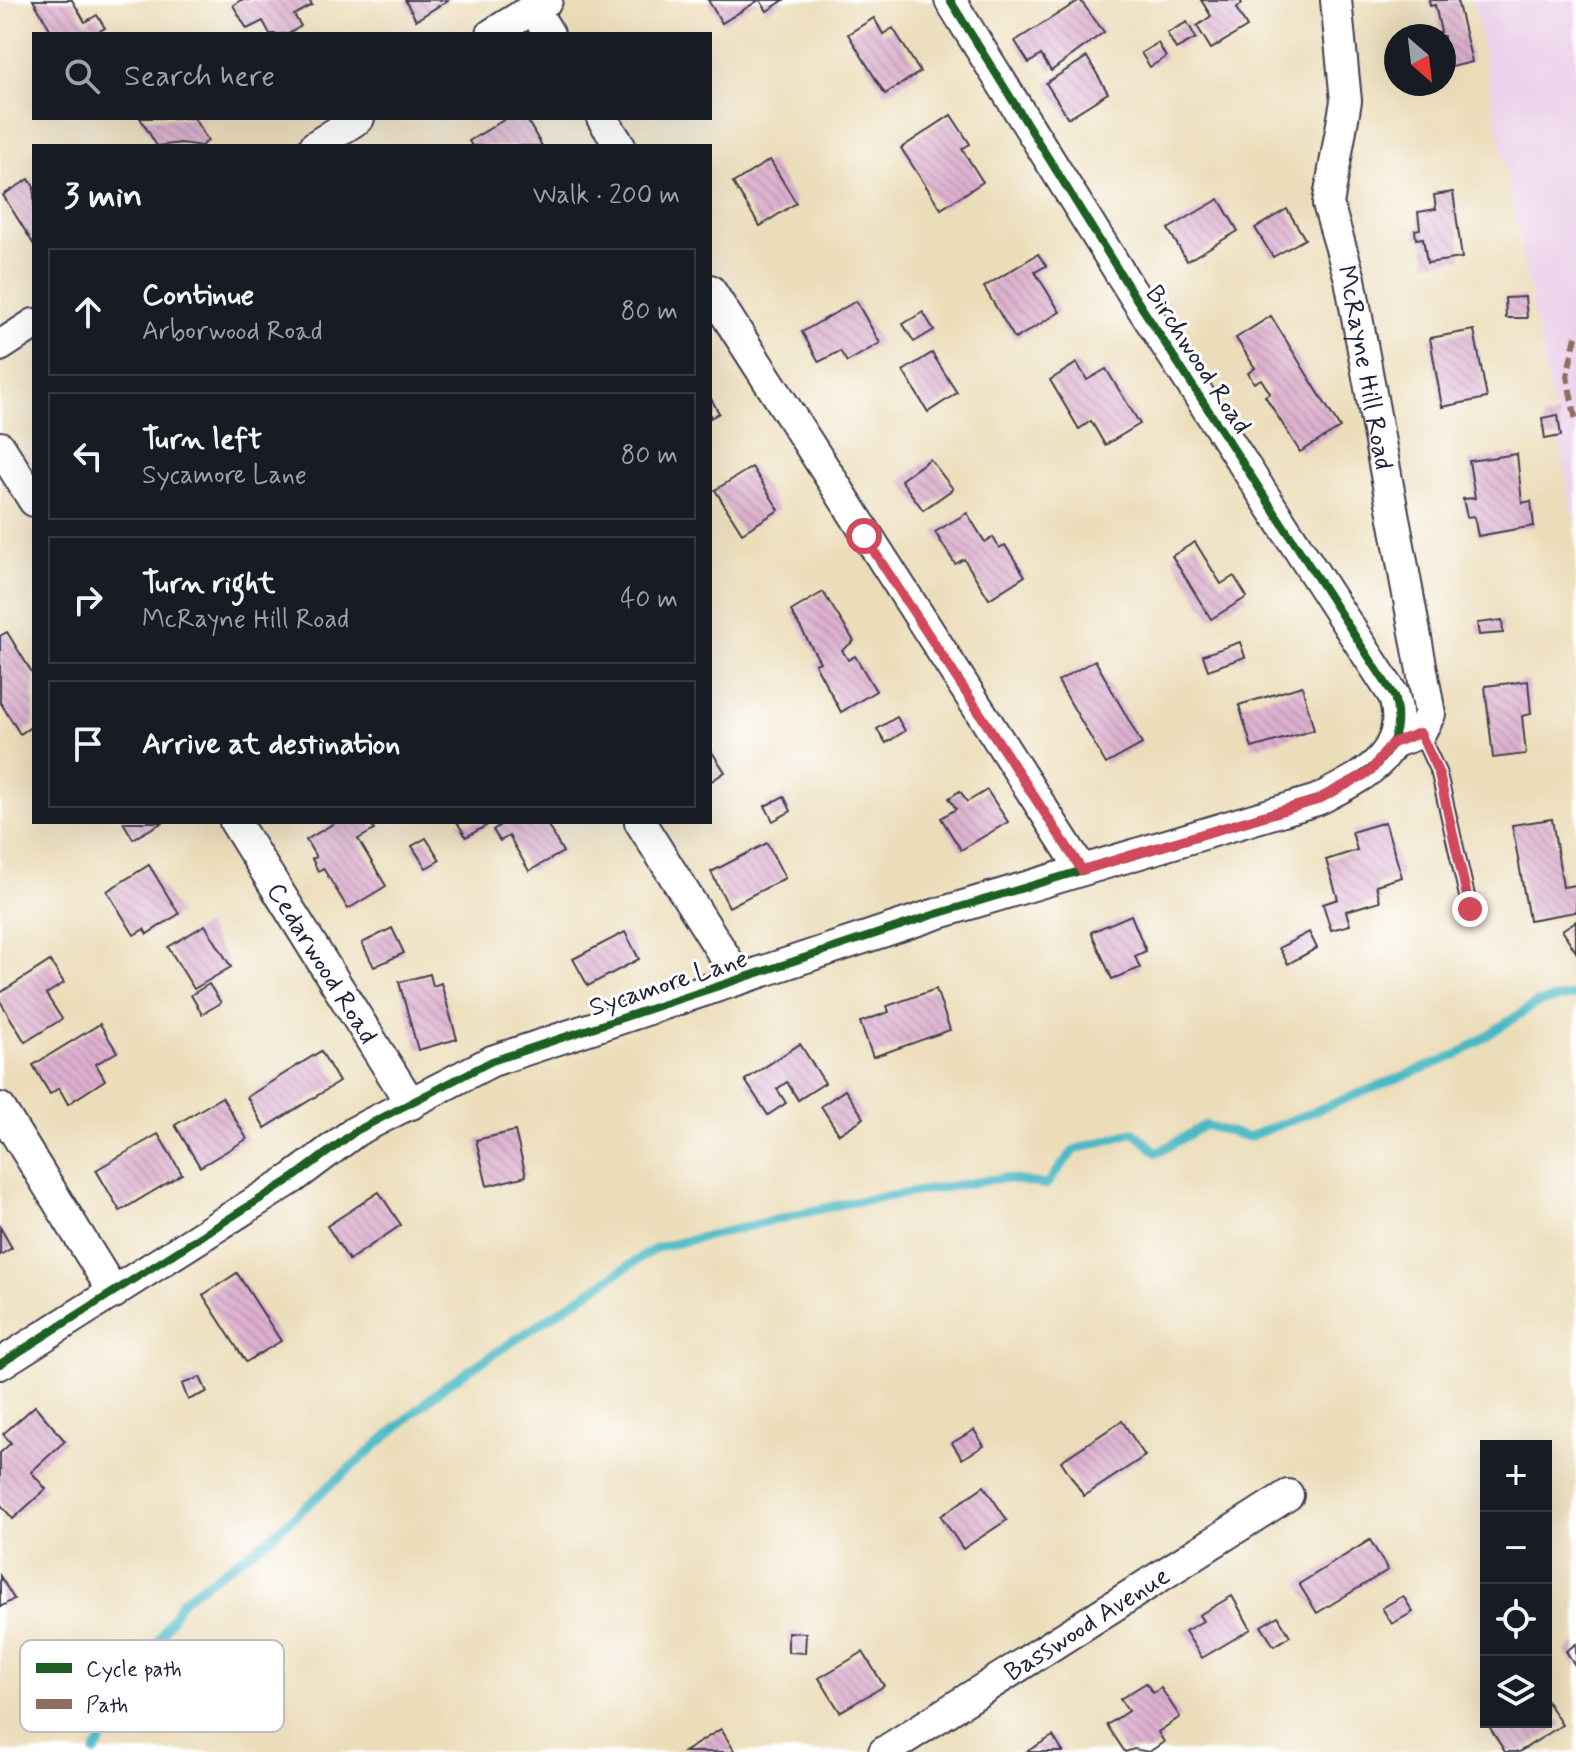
<!DOCTYPE html>
<html lang="en">
<head>
<meta charset="utf-8">
<style>
	body { margin:0; font-family:Mynerve,sans-serif; background:#20242c; color:#f1f3f6 }
	.controls { position:absolute; right:24px; bottom:24px; display:grid; overflow:hidden; border-radius:0px; box-shadow:0 8px 32px #0002 }
	.controls button { width:72px; height:72px; display:grid; place-items:center; padding:0; border:0; border-bottom:2px solid #363941; background:#171b24; color:#f1f3f6; font:40px sans-serif }
	.compass { position:absolute; left:1384px; top:24px; width:72px; height:72px; border-radius:50%; background:#171b24; box-shadow:0 8px 32px #0002; rotate:152deg }
	.stop { position:absolute; width:24px; height:24px; margin:-18px; border:6px solid #d1495b; border-radius:50%; background:#fff }
	.stop.end { background:#d1495b; border-color:#fff; box-shadow:0 2px 8px #0008 }
	.list { margin:0; padding:0; list-style:none }
	h2 { display:flex; justify-content:space-between; align-items:center; height:104px; margin:0; padding:0 32px; font-size:34px }
	h2 small { font-size:26px; font-weight:400; color:#9ea1a6 }
	.list li { display:grid; grid-template-columns:52px 1fr auto; gap:24px; align-items:center; box-sizing:border-box; height:128px; margin:0 16px 16px; padding:0 16px; border:2px solid #363941; border-radius:0px }
	.list b { display:block; font-size:30px; white-space:nowrap }
	.list p { margin:0; font-size:26px; white-space:nowrap; color:#9ea1a6 }
	.list em { font-size:26px; font-style:normal; color:#9ea1a6 }
	.icon { flex:none; width:44px; height:44px; fill:none; stroke:currentColor; stroke-width:2; stroke-linecap:round; stroke-linejoin:round }
	.map { position:relative; flex:none; width:1576px; height:1752px; overflow:hidden }
	.search { position:absolute; background:#171b24; box-shadow:0 8px 32px #0002; left:32px; top:32px; width:680px; height:88px; display:flex; align-items:center; gap:20px; box-sizing:border-box; padding:0 28px; border-radius:0px; color:#9ea1a6; font-size:30px }
	.panel { position:absolute; background:#171b24; box-shadow:0 8px 32px #0002; left:32px; top:144px; width:680px; height:680px; border-radius:0px }
	.map>svg:first-child { display:block }
	.built { fill:#ecd1ea }
	.lines { fill:none; stroke-linecap:round; stroke-linejoin:round }
	.stream { stroke:#4ab8c4; stroke-width:9 }
	.building { fill:url(#building-back-hatch) }
	.service-casing { stroke:#403e4e; stroke-width:18 }
	.minor-casing { stroke:#403e4e; stroke-width:34 }
	.service { stroke:#fff; stroke-width:14 }
	.minor { stroke:#fff; stroke-width:30 }
	.quiet { stroke:#8d6e63; stroke-width:6; stroke-dasharray:12 6; stroke-linecap:butt }
	.cycleway-casing { stroke:#fff; stroke-width:13 }
	.cycleway { stroke:#1b5e20; stroke-width:8 }
	.route { stroke:#d1495b; stroke-width:10 }
	.labels { text-anchor:middle; stroke-width:6; stroke-linejoin:round; paint-order:stroke }
	.street-label { font-size:26px; fill:#22223b; stroke:#fff }
	.key { fill:#fff; stroke:#bdbdc4; stroke-width:2 }
	.key-label { font-size:22px; fill:#22223b }
</style>
</head>
<body>
<div class="map">
<svg width="1576" height="1752" viewBox="0 0 1576 1752">
	<defs>
		<pattern id="building-back-hatch" width="6" height="6" patternUnits="userSpaceOnUse" patternTransform="scale(2)"><rect width="6" height="6" fill="#dcafcd"/><path d="M-1 5l2 2M0 0l6 6M5-1l2 2" fill="none" stroke="#bc96b1"/></pattern>
	</defs>
	<rect width="100%" height="100%" fill="#fff"/>
	<filter id="ink" filterUnits="userSpaceOnUse"><feTurbulence type="fractalNoise" baseFrequency=".0125" numOctaves="2"/><feDisplacementMap in="SourceGraphic" scale="16" xChannelSelector="R" yChannelSelector="G"/><feConvolveMatrix kernelMatrix="1 2 1 2 8 2 1 2 1" color-interpolation-filters="sRGB"/></filter>
	<filter id="wash" filterUnits="userSpaceOnUse"><feTurbulence type="fractalNoise" baseFrequency=".006" numOctaves="4" result="noise"/><feDisplacementMap in="SourceGraphic" scale="32" xChannelSelector="R" yChannelSelector="G"/><feGaussianBlur stdDeviation="1.8" result="paint"/><feColorMatrix in="noise" values="0 0 0 0 0 0 0 0 0 0 0 0 0 0 0 0 0 1.4 0 .05"/><feComposite in="paint" operator="in"/></filter>
	<g filter="url(#wash)">
		<rect width="100%" height="100%" fill="#ecddba"/>
		<path class="built" d="M1473,0h103v530z"/>
		<g class="lines">
			<path class="stream" d="M95,1752l87,-152 85,-60 179,-155 210,-137 191,-45 155,-25 44,7 28,-35 60,-18 23,21 48,-28 43,12 209,-82 80,-52 39,-8"/>
		</g>
		<g id="blocks">
			<g class="building">
				<path d="M33,0h39l13,22 12,-7 8,13 -11,6h-41z"/>
				<path d="M241,0h68l3,5 -18,10 7,11 -13,8h-18l-7,-13 -16,8 -14,-24z"/>
				<path d="M405,0h43l-32,20z"/>
				<path d="M708,0h51l-37,23z"/>
				<path d="M760,0h24l-17,11z"/>
				<path d="M1080,0l24,32 -53,39 -10,-16 -12,8 -14,-22z"/>
				<path d="M1201,0h39l2,4 -6,4 11,19 -36,22 -14,-23 14,-10z"/>
				<path d="M1429,0h28l15,62 -28,7v-33h-13l10,-4 -6,-27 -5,1z"/>
				<path d="M874,18l9,16 10,-6 27,44 -35,22 -37,-60z"/>
				<path d="M1187,22l9,16 -20,11 -9,-16z"/>
				<path d="M1158,43l8,14 -16,10 -9,-14z"/>
				<path d="M1087,57l21,36 -40,25 -22,-35z"/>
				<path d="M951,115l19,29 -8,5 21,33 -42,27 -40,-61z"/>
				<path d="M140,118h54l14,23 -7,5 -20,-3 -24,3z"/>
				<path d="M507,118h19l16,28h-70l-3,-5z"/>
				<path d="M770,160l26,43 -36,23 -27,-43z"/>
				<path d="M29,179l5,8v58l-31,-50z"/>
				<path d="M1453,192l9,66 -35,5 -4,-25 -7,1 -1,-9 5,-1 -2,-17 18,-3 -2,-14z"/>
				<path d="M1219,199l19,32 -51,30 -19,-32z"/>
				<path d="M1287,209l18,30 -32,18 -18,-29z"/>
				<path d="M1038,254l8,12 -11,6 25,40 -45,27 -31,-52z"/>
				<path d="M1525,297l2,21h-21l-1,-20z"/>
				<path d="M856,301l24,42 -33,19 -7,-11 -21,11 -17,-30z"/>
				<path d="M923,312l11,18 -20,12 -11,-18z"/>
				<path d="M1271,316l69,112 -40,24 -35,-56 5,-3 -9,-14 -7,4 -6,-10 7,-5 -19,-30z"/>
				<path d="M1474,330l13,68 -45,9 -12,-69z"/>
				<path d="M932,353l25,40 -29,19 -25,-41z"/>
				<path d="M1077,363l10,17 19,-11 34,55 -35,21 -14,-24 -12,8 -29,-49z"/>
				<path d="M710,397l9,16 -9,5z"/>
				<path d="M1558,415l3,21 -16,3 -3,-21z"/>
				<path d="M1517,454l5,49 9,-2 3,25 -56,10 -4,-20 -7,1 -4,-18 12,-1 -6,-37z"/>
				<path d="M930,459l23,30 -30,21 -22,-30z"/>
				<path d="M752,467l27,43 -37,23 -27,-43z"/>
				<path d="M967,513l18,29 8,-5 6,11 6,-3 20,31 -36,23 -25,-40 -9,5 -20,-32z"/>
				<path d="M1195,542l26,42 13,-8 13,21 -36,22 -39,-63z"/>
				<path d="M823,592l31,49 -12,9 6,10 7,-4 21,35 -35,21 -26,-48 5,-2 -29,-51z"/>
				<path d="M1502,620l1,13 -24,2 -2,-12z"/>
				<path d="M7,632l27,44v49l-14,9 -20,-32v-66z"/>
				<path d="M1240,642l5,15 -37,13 -5,-15z"/>
				<path d="M1095,660l47,84 -36,20 -48,-83z"/>
				<path d="M1528,681l3,33 -9,2 4,38 -33,4 -8,-72z"/>
				<path d="M1302,686l12,44 -62,18 -13,-43z"/>
				<path d="M897,717l8,14 -19,12 -9,-14z"/>
				<path d="M710,749l15,23 -15,10z"/>
				<path d="M987,790l21,32 -47,28 -20,-32 15,-9 -7,-11 11,-7 7,11z"/>
				<path d="M784,796l7,15 -18,10 -8,-15z"/>
				<path d="M1552,819l11,68 13,-2v27l-47,8 -17,-95z"/>
				<path d="M123,822h40l-30,17z"/>
				<path d="M336,822h33l5,8 -16,9 28,47 -38,23 -25,-41 -5,3 -6,-12 4,-2 -10,-17z"/>
				<path d="M457,822h29l2,3 -22,12z"/>
				<path d="M498,822h48l17,30 -34,19 -20,-35 -9,5 -7,-11 7,-5z"/>
				<path d="M1385,822l17,55 -26,8 4,16 -34,10 4,14 -19,5 -8,-26 15,-5 -12,-39 31,-10 -5,-18z"/>
				<path d="M426,838l14,22 -14,8 -14,-22z"/>
				<path d="M767,843l18,35 -56,29 -18,-35z"/>
				<path d="M149,865l30,49 -32,20 -3,-5 -10,6 -27,-44z"/>
				<path d="M1131,915l15,36 -11,5 5,12 -28,11 -21,-47z"/>
				<path d="M1576,921v31l-14,-22z"/>
				<path d="M205,925l26,42 -37,22 -26,-42z"/>
				<path d="M392,928l12,25 -30,14 -12,-24z"/>
				<path d="M625,932l14,27 -51,27 -15,-27z"/>
				<path d="M1309,932l8,16 -29,16 -9,-16z"/>
				<path d="M50,961l14,22 -18,11 16,25 -37,23 -25,-41v-8z"/>
				<path d="M430,974l3,12 8,-3 16,56 -39,11 -19,-68z"/>
				<path d="M209,984l12,19 -19,11 -11,-19z"/>
				<path d="M936,989l14,41 -77,27 -13,-35 29,-10 -2,-6z"/>
				<path d="M100,1024l17,28 -21,12 9,16 -37,24 -9,-16 -9,6 -17,-29z"/>
				<path d="M800,1044l25,39 -27,17 -11,-18 -10,7 9,14 -18,12 -23,-35z"/>
				<path d="M321,1051l18,31 -74,46 -18,-31z"/>
				<path d="M845,1090l19,28 -25,16 -18,-28z"/>
				<path d="M222,1097l25,42 -47,28 -25,-42z"/>
				<path d="M515,1131l11,45 -39,10 -11,-46z"/>
				<path d="M158,1134l24,40 -62,37 -24,-41z"/>
				<path d="M379,1192l22,33 -52,35 -22,-34z"/>
				<path d="M0,1227l12,21 -12,7z"/>
				<path d="M237,1273l44,68 -35,21 -43,-67z"/>
				<path d="M200,1377l7,15 -19,8 -6,-16z"/>
				<path d="M35,1406l30,35 -34,31 15,17 -33,30 -13,-15v-51l11,-10 -8,-9z"/>
				<path d="M1122,1421l23,35 -61,40 -23,-35z"/>
				<path d="M974,1430l10,16 -22,13 -10,-16z"/>
				<path d="M984,1486l23,34 -44,29 -22,-33z"/>
				<path d="M1370,1540l18,30 -71,43 -18,-29z"/>
				<path d="M0,1576l14,23 -14,8z"/>
				<path d="M1232,1596l19,33 -49,29 -17,-27 18,-10 -4,-6z"/>
				<path d="M1403,1596l10,16 -21,12 -10,-16z"/>
				<path d="M1278,1616l12,20 -16,10 -13,-20z"/>
				<path d="M788,1632l18,1 -1,20 -17,-1z"/>
				<path d="M1576,1644v23l-10,-16z"/>
				<path d="M863,1652l21,34 -44,26 -21,-34z"/>
				<path d="M1146,1683l7,10 8,-5 19,29 -22,15 6,10 -15,10 -15,-3 -9,3 -18,-27 21,-14 -8,-12z"/>
				<path d="M1546,1700l16,25 -43,27h-14l-16,-26 7,-4h50z"/>
				<path d="M721,1729l14,23h-51z"/>
				<path d="M1053,1736l10,16h-37z"/>
			</g>
		</g>
	</g>
	<g filter="url(#ink)">
		<use href="#blocks" fill-opacity="0" stroke="#403e4e" stroke-width="2"/>
		<g class="lines">
			<defs>
				<path id="service" d="M1420,733l19,41 31,135"/>
				<g id="minor">
					<path id="s1" d="M1336,0l10,101 -18,103 22,75 80,435 -10,19 -28,10"/>
					<path d="M533,8l16,26"/>
					<path d="M492,34l55,-34"/>
					<path d="M602,118l18,28"/>
					<path d="M315,146l44,-28"/>
					<path d="M710,290l372,580"/>
					<path d="M0,346l34,-22"/>
					<path d="M0,447l34,54"/>
					<path id="s2" d="M235,822l176,282"/>
					<path d="M640,822l99,157"/>
					<path d="M0,1108l114,185"/>
					<path d="M0,1364l293,-186 63,-47 136,-70 441,-146 384,-115c44,-23 94,-44 77,-104l-259,-399 -185,-297"/>
					<path id="s3" d="M884,1752l404,-257"/>
				</g>
			</defs>
			<use href="#service" class="service-casing"/>
			<use href="#minor" class="minor-casing"/>
			<use href="#service" class="service"/>
			<use href="#minor" class="minor"/>
			<path class="quiet" d="M1576,336l-9,40 9,45"/>
			<defs>
				<path id="cycleway" d="M0,1364l293,-186 63,-47 136,-70 441,-146 384,-115c44,-23 94,-44 77,-104l-259,-399 -185,-297"/>
			</defs>
			<use href="#cycleway" class="cycleway-casing"/>
			<use href="#cycleway" class="cycleway"/>
		</g>
	</g>
	<g class="lines" filter="url(#ink)">
		<path class="route" d="M864,536l218,334 235,-70 54,-29 21,-28 28,-10 19,41 31,135"/>
	</g>
	<g class="labels">
		<g class="street-label">
			<text transform="translate(1199 359) rotate(57)" y="9">Birchwood Road</text>
			<text dy="9" stroke="none"><textPath href="#s1" startOffset="374">McRayne Hill Road</textPath></text>
			<text dy="9" stroke="none"><textPath href="#s2" startOffset="166">Cedarwood Road</textPath></text>
			<text transform="translate(668 982) rotate(-18)" y="9">Sycamore Lane</text>
			<text dy="9" stroke="none"><textPath href="#s3" startOffset="240">Basswood Avenue</textPath></text>
		</g>
	</g>
	<rect x="20" y="1640" width="264" height="92" rx="12" class="key"/>
	<rect x="36" y="1663" width="36" height="10" fill="#1b5e20"/>
	<rect x="36" y="1699" width="36" height="10" fill="#8d6e63"/>
	<g class="key-label">
		<text x="86" y="1676">Cycle path</text>
		<text x="86" y="1712">Path</text>
	</g>
</svg>
<div class="controls">
<button>+</button>
<button>−</button>
<button><svg class="icon" aria-label="locate" viewBox="0 0 24 24"><circle cx="12" cy="12" r="6"/><path d="M12 2v4M12 18v4M2 12h4M18 12h4"/></svg></button>
<button><svg class="icon" aria-label="layers" viewBox="0 0 24 24"><path d="M12 4l9 5-9 5-9-5zM3 14l9 5 9-5"/></svg></button>
</div>
<svg class="compass" viewBox="-18 -18 36 36"><path d="M0-13l5 13h-10z" fill="#e53935"/><path d="M0 13l5-13h-10z" fill="#9ea1a6"/></svg>
<div class="stop" style="left:864px;top:536px"></div>
<div class="stop end" style="left:1470px;top:909px"></div>
<div class="search"><svg class="icon" aria-label="search" viewBox="0 0 24 24"><circle cx="10" cy="10" r="6"/><path d="M15 15l6 6"/></svg>Search here</div>
<section class="panel">
<h2>3 min<small>Walk · 200 m</small></h2>
<ul class="list">
<li><svg class="icon" aria-label="ahead" viewBox="0 0 24 24"><path d="M12 20V5M6 11l6-6 6 6"/></svg><div><b>Continue</b><p>Arborwood Road</p></div><em>80 m</em></li>
<li><svg class="icon" aria-label="left" viewBox="0 0 24 24"><path d="M17 20v-9H6M10 6l-5 5 5 5"/></svg><div><b>Turn left</b><p>Sycamore Lane</p></div><em>80 m</em></li>
<li><svg class="icon" aria-label="right" viewBox="0 0 24 24"><path d="M7 20v-9h11M14 6l5 5-5 5"/></svg><div><b>Turn right</b><p>McRayne Hill Road</p></div><em>40 m</em></li>
<li><svg class="icon" aria-label="arrive" viewBox="0 0 24 24"><path d="M6 21V4h12l-3 4 3 4H6"/></svg><div><b>Arrive at destination</b></div></li>
</ul>
</section>
</div>
</body>
</html>
